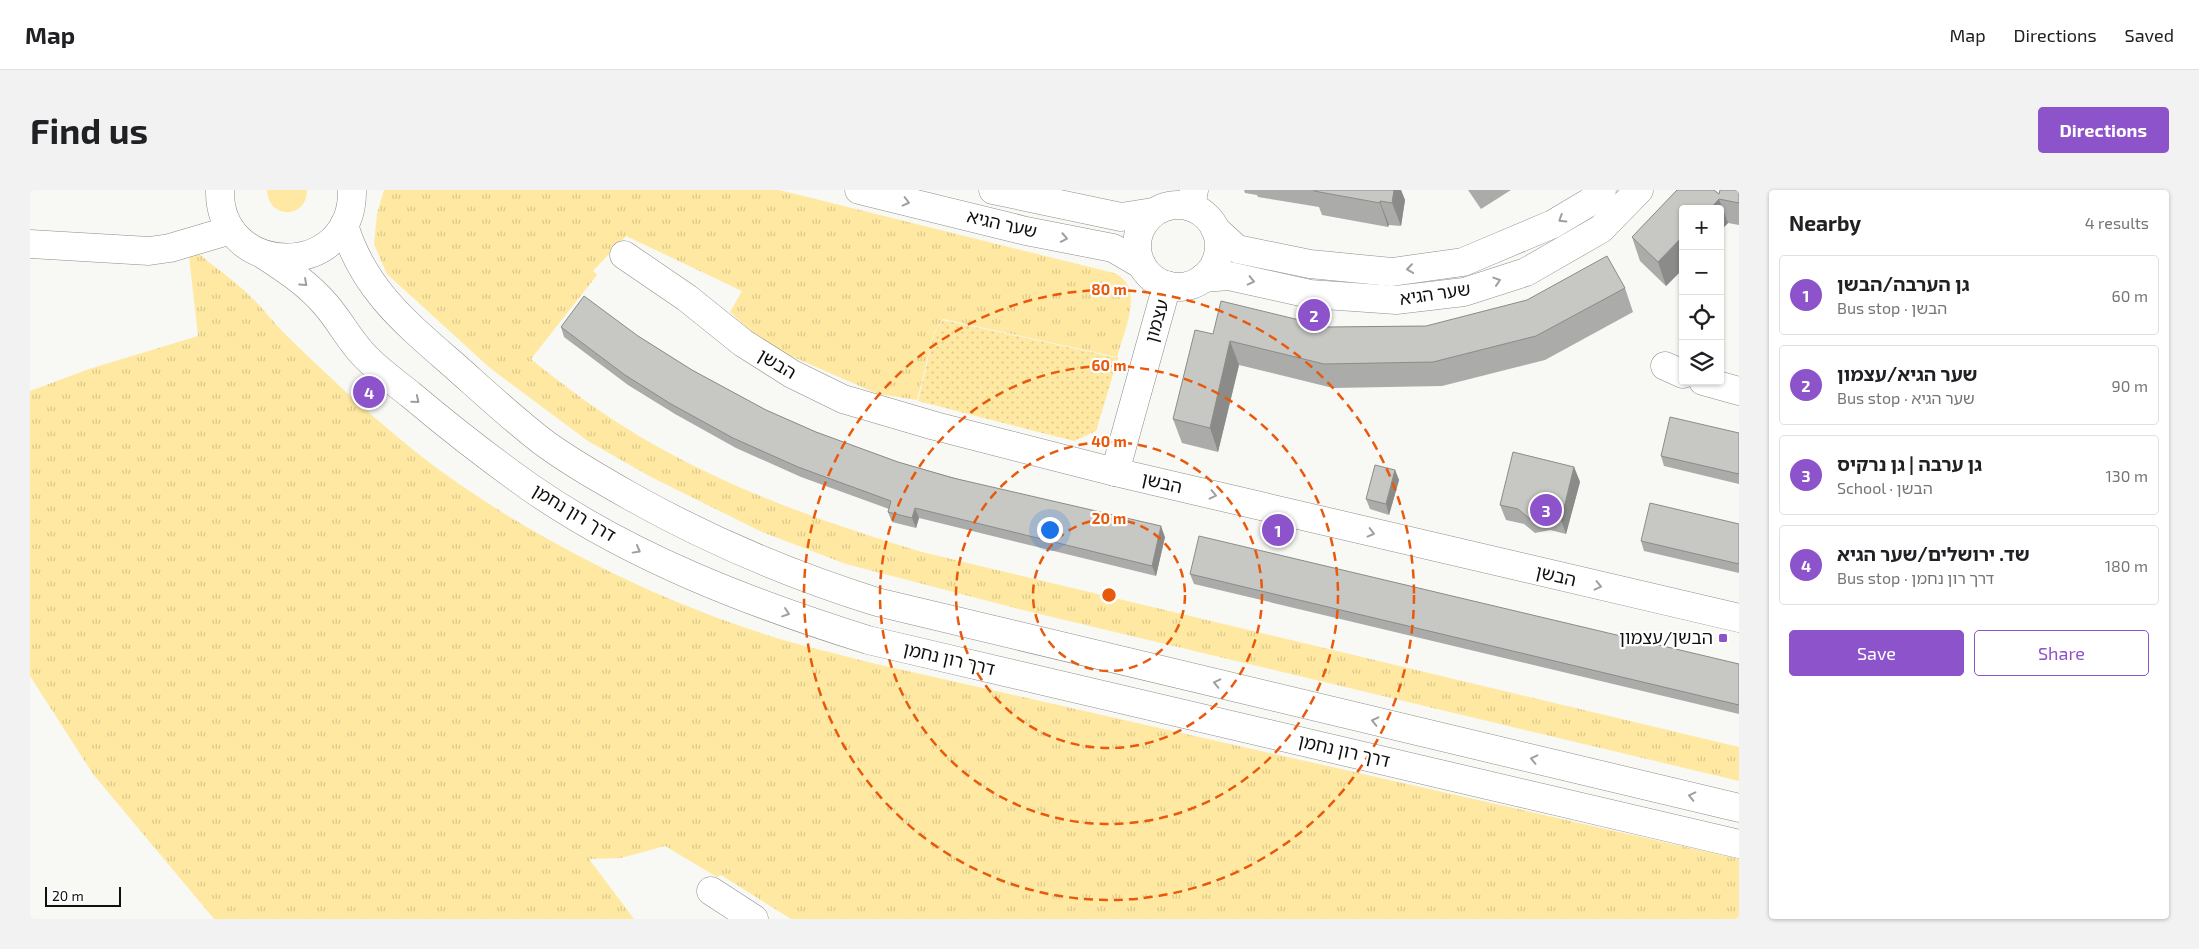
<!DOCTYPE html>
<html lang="en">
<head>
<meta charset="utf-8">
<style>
	body { margin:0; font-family:"Exo 2","Noto Sans Hebrew",sans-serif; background:#f2f2f2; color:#202124 }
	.controls { position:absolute; right:15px; top:15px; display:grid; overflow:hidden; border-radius:5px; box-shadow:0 1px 4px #0004 }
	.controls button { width:45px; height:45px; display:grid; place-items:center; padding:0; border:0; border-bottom:1px solid #e0e0e0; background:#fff; color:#202124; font:25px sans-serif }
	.scale { position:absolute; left:15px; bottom:12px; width:76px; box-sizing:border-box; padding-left:5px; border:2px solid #10100f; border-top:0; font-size:14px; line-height:18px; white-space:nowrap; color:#10100f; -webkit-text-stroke:4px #fff; paint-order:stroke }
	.you { position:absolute; left:1019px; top:339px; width:18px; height:18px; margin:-12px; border:4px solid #fff; border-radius:50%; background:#1a73e8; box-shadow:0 0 0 8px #1a73e833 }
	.badge { display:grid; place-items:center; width:32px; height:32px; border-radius:50%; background:#8d53ca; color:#fff; font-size:16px; font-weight:700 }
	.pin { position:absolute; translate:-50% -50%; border:2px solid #fff; box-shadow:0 1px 5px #0006 }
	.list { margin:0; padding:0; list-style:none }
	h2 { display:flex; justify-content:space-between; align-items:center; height:65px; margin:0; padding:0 20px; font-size:21px }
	h2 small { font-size:16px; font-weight:400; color:#757577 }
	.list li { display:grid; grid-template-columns:32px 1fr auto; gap:15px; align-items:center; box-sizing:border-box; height:80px; margin:0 10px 10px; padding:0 10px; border:1px solid #e0e0e0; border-radius:5px }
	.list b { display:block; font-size:19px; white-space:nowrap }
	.list p { margin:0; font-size:16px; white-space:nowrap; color:#757577 }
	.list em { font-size:16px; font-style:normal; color:#757577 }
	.actions { display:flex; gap:10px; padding:15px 20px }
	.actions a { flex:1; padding:11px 0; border:1px solid #8d53ca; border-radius:5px; text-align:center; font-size:18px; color:#8d53ca }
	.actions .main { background:#8d53ca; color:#fff }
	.icon { flex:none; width:28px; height:28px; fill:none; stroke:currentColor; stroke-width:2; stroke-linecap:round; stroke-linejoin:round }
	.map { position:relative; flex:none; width:1709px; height:729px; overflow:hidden; border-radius:5px }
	header { display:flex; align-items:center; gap:30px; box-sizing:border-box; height:70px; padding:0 25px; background:#fff; border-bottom:1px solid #e0e0e0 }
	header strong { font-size:24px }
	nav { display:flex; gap:28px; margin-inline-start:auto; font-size:18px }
	.intro { display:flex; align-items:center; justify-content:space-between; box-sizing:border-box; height:120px; padding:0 30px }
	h1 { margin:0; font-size:35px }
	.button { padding:12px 22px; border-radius:5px; background:#8d53ca; color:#fff; font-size:18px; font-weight:700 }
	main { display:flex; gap:30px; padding:0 30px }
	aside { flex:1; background:#fff; border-radius:5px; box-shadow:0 1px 4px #0004 }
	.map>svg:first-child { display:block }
	.grass { fill:url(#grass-tufts) }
	.park { fill:url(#park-dots) }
	.garden { fill:#ffe9a2 }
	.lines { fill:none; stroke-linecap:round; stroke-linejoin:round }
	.minor-casing { stroke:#8e8d8a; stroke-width:29 }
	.tertiary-casing { stroke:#8e8d8a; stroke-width:29 }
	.secondary-casing { stroke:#8e8d8a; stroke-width:29 }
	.minor { stroke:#fff; stroke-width:28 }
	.tertiary { stroke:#fff; stroke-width:28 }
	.secondary { stroke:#fff; stroke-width:28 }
	.wall { fill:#ababa9 }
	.shaded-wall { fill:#8b8b89 }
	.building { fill:#c7c7c4; stroke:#8b8b89 }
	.oneway { stroke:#9f9f9f }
	.ring { fill:none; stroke:#e8590c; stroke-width:2.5; stroke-dasharray:9 6 }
	.poi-dot { fill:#8d53ca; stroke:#fff; stroke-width:2 }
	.labels { text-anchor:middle; stroke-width:4.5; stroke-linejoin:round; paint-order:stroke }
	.street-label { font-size:18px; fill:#10100f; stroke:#fff }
	.poi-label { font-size:18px; fill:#10100f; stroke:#fff; text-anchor:end }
	.centre { fill:#e8590c; stroke:#fff; stroke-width:2.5 }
	.ring-label { font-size:15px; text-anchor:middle; font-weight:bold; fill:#e8590c; stroke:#fff; stroke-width:4.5; stroke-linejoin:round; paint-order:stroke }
</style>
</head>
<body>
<header>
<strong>Map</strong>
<nav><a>Map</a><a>Directions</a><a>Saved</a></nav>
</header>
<div class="intro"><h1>Find us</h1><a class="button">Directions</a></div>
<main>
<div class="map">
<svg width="1709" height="729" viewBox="0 0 1709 729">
	<defs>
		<pattern id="grass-tufts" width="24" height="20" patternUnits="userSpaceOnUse" patternTransform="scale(1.25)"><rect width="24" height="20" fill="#ffe9a2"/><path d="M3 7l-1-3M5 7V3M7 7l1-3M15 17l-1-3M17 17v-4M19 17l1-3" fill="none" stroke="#dac78a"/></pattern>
		<pattern id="park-dots" width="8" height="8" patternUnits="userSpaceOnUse" patternTransform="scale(1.25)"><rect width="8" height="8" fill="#ffe9a2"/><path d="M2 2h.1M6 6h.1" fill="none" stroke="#dac78a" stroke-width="1.8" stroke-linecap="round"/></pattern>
	</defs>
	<rect width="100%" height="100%" fill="#f8f8f4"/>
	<g class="grass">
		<path d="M354,0h395l335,83c32,14 10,58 3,84l-174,-38 -9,14 -17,67 -39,-6 -103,-45 -18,-12 -27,-25 12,-21 -116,-55 -33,35 4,4 -66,84c34,28 70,54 108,77 87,52 186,87 283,116l817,195v34l-712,-170 -181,-47 -84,-32 -111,-55 -63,-36 -98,-73 -103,-94 -13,-30 3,-30z"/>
		<path d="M168,63c17,15 36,27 52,43 12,11 21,24 32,35 49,48 98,94 152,135 99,73 219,133 336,170 31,10 62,16 93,25l876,198v60h-948l-70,-44 -4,2 -52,-31 -44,12 -32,1 45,60h-420l-121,-145 -63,-98v-285l59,-22 109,-33 -9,-80z"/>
	</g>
	<path class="park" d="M913,130l175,38 -22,73 -22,10 -156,-40 16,-67z"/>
	<path class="garden" d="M237,0h40c0,29 -39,30 -40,0z"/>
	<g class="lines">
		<defs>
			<g id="minor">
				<path d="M1161,17l3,-17"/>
				<path d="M0,54l119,7 21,-3 61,-18"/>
				<path d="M594,65l63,43 56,45 49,31 51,25 92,27 180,46 624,146"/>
				<path d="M1635,176l18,8"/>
				<path d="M1673,191l36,10"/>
				<path d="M1085,282l52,-187"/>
				<path d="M681,701l43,28"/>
			</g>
			<g id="tertiary">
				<path d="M829,0l167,41 87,17 29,17"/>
				<path d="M963,0l128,27 32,-5"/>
				<circle cx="1148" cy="56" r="41"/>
				<path d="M1185,39l22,20 73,15 82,8 71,-10 90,-38 37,-22 12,-12"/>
				<path d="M1173,88l26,-2 81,18 86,6 68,-8 62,-20 75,-43 38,-39"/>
			</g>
			<g id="secondary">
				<path d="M190,0c-2,89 134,91 132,0"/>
				<path d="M314,35c20,66 63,99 113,143 28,25 56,51 86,74 27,20 57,37 87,54 78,44 161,79 247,106l862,206"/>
				<path d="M234,65c23,15 44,29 62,50 13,15 23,34 36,48 14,16 33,29 49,42 38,32 79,64 120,93 101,70 219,115 337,152l871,204"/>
			</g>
		</defs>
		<use href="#minor" class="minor-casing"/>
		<use href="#tertiary" class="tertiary-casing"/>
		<use href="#secondary" class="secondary-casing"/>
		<use href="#minor" class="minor"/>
		<use href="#tertiary" class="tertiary"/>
		<use href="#secondary" class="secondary"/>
	</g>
	<g class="wall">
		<path d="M1214,0h157l4,10 -4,26 -12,-1 -1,2 -66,-12 -3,-8 -61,-10 -1,-2 -12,-2z"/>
		<path d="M1438,0h43l-30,19z"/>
		<path d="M1647,0h37l5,4 1,-4h19v35l-11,-2 -8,8v-22h-37v60l-17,17 -26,-25 -8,-24z"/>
		<path d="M1595,98l8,24 -88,48 -103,26 -109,2 -94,-23 -21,87 -36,-9 -9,-24 40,-85 115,-7 98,-1z"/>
		<path d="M531,137l77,9 54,34 74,40 50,22 82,30 267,75 -9,39 -237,-58 -3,10 -24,-6 -4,-10 1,-3 -88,-32 -65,-29 -61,-34 -47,-29 -64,-48z"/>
		<path d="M1709,243v51l-75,-18 -3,-10z"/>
		<path d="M1544,277l6,15 -14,52 -16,-4 -15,3 -11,-9 -18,-4 -6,-15z"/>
		<path d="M1365,280l4,10 -10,35 -19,-6 -4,-10z"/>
		<path d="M1709,334v49l-95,-22 -3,-10z"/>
		<path d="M1160,384l549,90v50l-545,-130z"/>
	</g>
	<g class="shaded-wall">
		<path d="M1364,0h7l4,10 -4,26 -9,-23z"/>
		<path d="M1689,9l9,24 -8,8v-22h-10z"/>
		<path d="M1350,11l9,24 -1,2 -8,-24z"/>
		<path d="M1653,46v33l-17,17 -8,-24z"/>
		<path d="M1200,151l9,24 -21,87 -8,-24z"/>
		<path d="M1544,277l6,15 -14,52 -5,-14z"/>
		<path d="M1365,280l4,10 -10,35 -3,-11z"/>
		<path d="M885,318l4,10 -3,10 -4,-10z"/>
		<path d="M1131,336l4,11 -9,39 -4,-10z"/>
	</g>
	<g class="building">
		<path d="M1284,0h80l-2,13 -12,-2v2l-66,-12z"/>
		<path d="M1647,0h37l5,4 1,-4h19v13l-20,-4 -9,10h-27v27l-25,26 -26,-25z"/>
		<path d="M1577,66l18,32 -89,48 -103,26 -109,2 -94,-23 -20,87 -37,-9 22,-89 18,4 8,-33 107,26 98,-1 101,-26z"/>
		<path d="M554,106l54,40 54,34 74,40 50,22 82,30 55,16 208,48 -9,40 -237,-58 -3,10 -24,-6 3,-11 -93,-34 -65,-29 -62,-34 -46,-29 -64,-48z"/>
		<path d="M1640,227l69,16v41l-78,-18z"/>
		<path d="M1483,262l61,15 -13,53 -17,-4 -14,3 -12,-10 -18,-4z"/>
		<path d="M1345,275l20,5 -9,34 -20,-5z"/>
		<path d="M1620,313l89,21v40l-98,-23z"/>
		<path d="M1169,346l540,128v41l-549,-131z"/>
	</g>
	<defs><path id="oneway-chevron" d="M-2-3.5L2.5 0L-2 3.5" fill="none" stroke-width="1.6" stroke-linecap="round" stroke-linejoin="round" transform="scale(1.25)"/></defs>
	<g class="oneway">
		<use href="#oneway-chevron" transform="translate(876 12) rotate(14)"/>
		<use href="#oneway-chevron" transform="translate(1532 29) rotate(148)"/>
		<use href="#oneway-chevron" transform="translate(1034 48) rotate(11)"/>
		<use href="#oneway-chevron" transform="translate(1380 79) rotate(172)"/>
		<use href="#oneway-chevron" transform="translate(1221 91) rotate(13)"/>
		<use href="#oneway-chevron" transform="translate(1467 91) rotate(-18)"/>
		<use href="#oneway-chevron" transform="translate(274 93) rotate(42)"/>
		<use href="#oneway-chevron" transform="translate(386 210) rotate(39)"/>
		<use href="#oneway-chevron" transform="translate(1183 305) rotate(13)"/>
		<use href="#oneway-chevron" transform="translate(1341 343) rotate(14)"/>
		<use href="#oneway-chevron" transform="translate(607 360) rotate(29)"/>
		<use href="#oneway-chevron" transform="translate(1568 396) rotate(13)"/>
		<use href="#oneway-chevron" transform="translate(756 423) rotate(19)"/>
		<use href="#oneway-chevron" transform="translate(1187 493) rotate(-167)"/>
		<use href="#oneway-chevron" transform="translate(1345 531) rotate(-167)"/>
		<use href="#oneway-chevron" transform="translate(1504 569) rotate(-167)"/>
		<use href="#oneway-chevron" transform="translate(1662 606) rotate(-167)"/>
	</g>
	<g class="ring">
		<circle cx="1079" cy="405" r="76"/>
		<circle cx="1079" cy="405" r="153"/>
		<circle cx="1079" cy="405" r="229"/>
		<circle cx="1079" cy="405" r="305"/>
	</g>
	<rect class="poi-dot" x="1688" y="443" width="10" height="10" rx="2.5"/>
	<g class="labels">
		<g class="street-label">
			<text transform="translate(972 34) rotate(13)" y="6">שער הגיא</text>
			<text transform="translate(1405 104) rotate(-8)" y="6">שער הגיא</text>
			<text transform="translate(1127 131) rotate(-74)" y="6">עצמון</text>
			<text transform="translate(747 174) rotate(31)" y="6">הבשן</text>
			<text transform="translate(1132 293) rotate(13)" y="6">הבשן</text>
			<text transform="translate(544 323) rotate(31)" y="6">דרך רון נחמן</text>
			<text transform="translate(1526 386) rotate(13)" y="6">הבשן</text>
			<text transform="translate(919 469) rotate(13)" y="6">דרך רון נחמן</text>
			<text transform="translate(1314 561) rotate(13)" y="6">דרך רון נחמן</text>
		</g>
		<g class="poi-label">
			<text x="1683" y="454">הבשן/עצמון</text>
		</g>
	</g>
	<circle cx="1079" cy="405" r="8" class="centre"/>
	<g class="ring-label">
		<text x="1079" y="105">80 m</text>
		<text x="1079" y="181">60 m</text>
		<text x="1079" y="257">40 m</text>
		<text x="1079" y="334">20 m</text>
	</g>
</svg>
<div class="controls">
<button>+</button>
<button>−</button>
<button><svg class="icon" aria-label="locate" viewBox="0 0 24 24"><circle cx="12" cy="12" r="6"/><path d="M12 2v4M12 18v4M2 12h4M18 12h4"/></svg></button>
<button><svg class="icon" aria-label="layers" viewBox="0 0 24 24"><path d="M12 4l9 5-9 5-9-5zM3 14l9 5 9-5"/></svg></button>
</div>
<div class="scale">20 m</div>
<div class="you"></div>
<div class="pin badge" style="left:1248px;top:340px">1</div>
<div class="pin badge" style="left:1284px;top:125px">2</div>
<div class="pin badge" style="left:1516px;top:320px">3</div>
<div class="pin badge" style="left:339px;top:202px">4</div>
</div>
<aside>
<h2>Nearby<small>4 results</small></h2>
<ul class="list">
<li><span class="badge">1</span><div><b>גן הערבה/הבשן</b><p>Bus stop · הבשן</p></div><em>60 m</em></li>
<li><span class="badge">2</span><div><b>שער הגיא/עצמון</b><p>Bus stop · שער הגיא</p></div><em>90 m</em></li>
<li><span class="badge">3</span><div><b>גן ערבה | גן נרקיס</b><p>School · הבשן</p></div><em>130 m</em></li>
<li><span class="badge">4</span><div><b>שד. ירושלים/שער הגיא</b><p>Bus stop · דרך רון נחמן</p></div><em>180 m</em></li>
</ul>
<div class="actions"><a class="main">Save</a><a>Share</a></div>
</aside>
</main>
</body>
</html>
